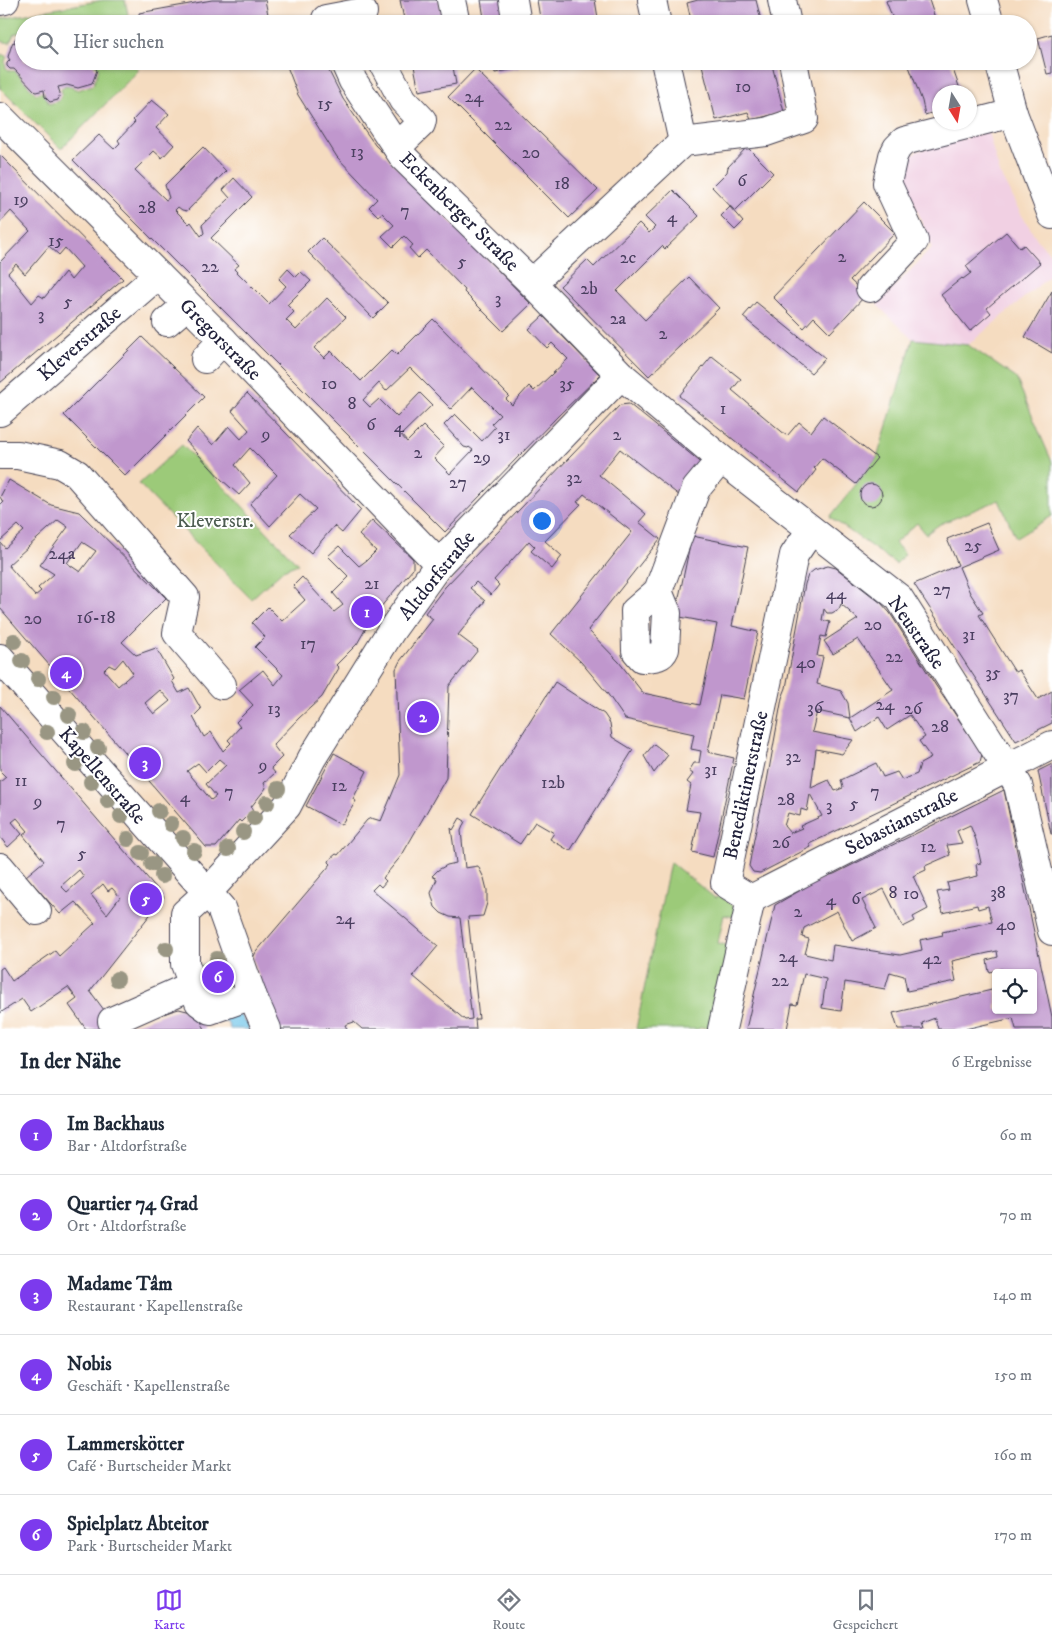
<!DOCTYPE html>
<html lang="de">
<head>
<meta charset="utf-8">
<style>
	body { margin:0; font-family:"IM FELL DW Pica",serif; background:#f2f2f3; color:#1f2937 }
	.controls { position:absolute; right:15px; bottom:15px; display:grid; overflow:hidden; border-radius:5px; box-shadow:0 1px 4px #0004 }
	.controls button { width:45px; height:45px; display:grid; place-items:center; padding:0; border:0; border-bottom:1px solid #e0e1e3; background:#fff; color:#1f2937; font:25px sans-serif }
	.compass { position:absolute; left:932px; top:85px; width:45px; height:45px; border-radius:50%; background:#fff; box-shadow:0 1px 4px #0004; rotate:169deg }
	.you { position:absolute; left:541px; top:520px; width:18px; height:18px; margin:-12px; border:4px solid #fff; border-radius:50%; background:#1a73e8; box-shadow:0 0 0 8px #1a73e833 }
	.badge { display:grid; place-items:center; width:32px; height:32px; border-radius:50%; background:#7c3aed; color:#fff; font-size:16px; font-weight:700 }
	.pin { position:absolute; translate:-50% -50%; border:2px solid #fff; box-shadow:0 1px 5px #0006 }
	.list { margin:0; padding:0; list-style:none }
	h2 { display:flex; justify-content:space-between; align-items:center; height:65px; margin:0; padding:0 20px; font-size:21px }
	h2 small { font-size:16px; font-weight:400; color:#747a83 }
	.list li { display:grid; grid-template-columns:32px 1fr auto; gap:15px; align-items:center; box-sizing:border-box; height:80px; padding:0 20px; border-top:1px solid #e0e1e3 }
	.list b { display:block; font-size:19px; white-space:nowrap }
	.list p { margin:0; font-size:16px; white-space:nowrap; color:#747a83 }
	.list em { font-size:16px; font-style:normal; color:#747a83 }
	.icon { flex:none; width:28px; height:28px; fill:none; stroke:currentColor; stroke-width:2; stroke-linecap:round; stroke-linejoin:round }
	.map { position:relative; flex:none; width:1052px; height:1029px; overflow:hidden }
	.search { position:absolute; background:#fff; box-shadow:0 1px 4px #0004; left:15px; right:15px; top:15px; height:55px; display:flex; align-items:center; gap:12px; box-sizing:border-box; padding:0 18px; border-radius:28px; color:#747a83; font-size:19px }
	.sheet { height:545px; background:#fff }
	nav { display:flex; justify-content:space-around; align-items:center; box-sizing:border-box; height:70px; border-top:1px solid #e0e1e3; background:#fff; font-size:14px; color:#747a83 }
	nav a { display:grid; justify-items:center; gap:2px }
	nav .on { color:#7c3aed }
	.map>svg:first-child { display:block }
	.built { fill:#f1d0e3 }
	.green { fill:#9cca79; stroke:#5f765a }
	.water { fill:#6bc3e9; stroke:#467292 }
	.building { fill:#c097cd; fill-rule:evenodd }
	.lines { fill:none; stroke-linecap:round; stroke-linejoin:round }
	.minor-casing { stroke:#423e4f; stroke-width:30 }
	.minor { stroke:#fff; stroke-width:28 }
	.tree { fill:#999683 }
	.labels { text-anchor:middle; stroke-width:4; stroke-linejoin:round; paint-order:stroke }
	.number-label { font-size:18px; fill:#4a3f60 }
	.street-label { font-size:20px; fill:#22223b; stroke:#fff }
	.park-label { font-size:20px; fill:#4d5d51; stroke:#fff }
</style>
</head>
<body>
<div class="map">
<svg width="1052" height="1029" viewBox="0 0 1052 1029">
	<rect width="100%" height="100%" fill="#fff"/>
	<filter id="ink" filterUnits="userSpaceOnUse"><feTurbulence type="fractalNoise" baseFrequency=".02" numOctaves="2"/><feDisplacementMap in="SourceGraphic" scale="10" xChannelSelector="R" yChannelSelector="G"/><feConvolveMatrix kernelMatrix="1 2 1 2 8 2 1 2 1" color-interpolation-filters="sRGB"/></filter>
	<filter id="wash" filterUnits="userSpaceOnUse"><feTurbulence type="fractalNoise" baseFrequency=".0096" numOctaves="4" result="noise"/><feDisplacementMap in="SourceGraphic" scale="20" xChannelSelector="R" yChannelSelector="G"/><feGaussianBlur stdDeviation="1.12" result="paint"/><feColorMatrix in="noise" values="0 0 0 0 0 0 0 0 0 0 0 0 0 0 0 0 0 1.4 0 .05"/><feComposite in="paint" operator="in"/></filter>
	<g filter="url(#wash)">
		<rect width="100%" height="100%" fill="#f5dcc0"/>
		<path class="built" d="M988,132l12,42 21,40 18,28 13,14v18l-84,71 -55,-6 -36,-34 55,-57 -31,-79 6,-11 11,-7z"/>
		<g class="green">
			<path d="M103,0h22l5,24h-106v9l-2,-1 -8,2 -4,9 -10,-2v-22z"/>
			<path d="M0,54l7,2 -2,6 1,6 4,3h5l21,23 7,-2 6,12 10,-3 3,-7 -1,-6 7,-2 10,4 15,-5 6,-16 -8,-8h46l1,10 -77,78 -61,-61z"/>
			<path d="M913,339l55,6 48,33 36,84v54l-36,22 -17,-38 -59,24 -14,10 -9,-11 -22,20 10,11 -9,10 -66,-47 47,-59z"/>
			<path d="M182,445l42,42 74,77 -15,6 -32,29 -112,-115z"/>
			<path d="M670,862l45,36 5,-2 25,19 -2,4 -19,-4 -6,28 19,5 -18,81 -19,-2 -1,2h-63z"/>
			<path d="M232,955l10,35 -35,12 -12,-34z"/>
		</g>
		<path class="water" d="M236,1009l2,6 3,1 3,6h3l3,7h-20l-3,-8h-4l-2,-9z"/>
		<g id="blocks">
			<g class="building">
				<path d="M212,0h53l5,24h-129l-2,-11z"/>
				<path d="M400,0h39l5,24h-39z"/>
				<path d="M481,0h25l5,24h-26z"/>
				<path d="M537,0h58l4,24h-58z"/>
				<path d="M698,0h58l6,24h-70l-5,-21z"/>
				<path d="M888,0h41l8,24h-42l-9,-23z"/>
				<path d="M1052,34v39l-5,1 -9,-36z"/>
				<path d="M19,36l5,3v22h65l8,9 -5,14 -14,4 -11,-3 -9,2 2,6 -2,7 -8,2 -5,-5 -1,-7 -8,2 -22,-23h-4l-3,-3v-3l3,-3 -2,-3 4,-13 1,-2 2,1v-4z"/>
				<path d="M285,61h39l19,38 32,46 156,159 -28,27 -39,-39 1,-2 -39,-40 -8,8 -9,-10 4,-3 -9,-9 -11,11 -11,-11 12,-11 -12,-12 -4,3 -9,-9 8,-8 -40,-42 -39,-62z"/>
				<path d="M413,61h39l4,23 -37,7z"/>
				<path d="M493,61h25l1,7 -24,5z"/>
				<path d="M701,61h70l13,51 -33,8 -3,-8 -32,8z"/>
				<path d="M907,61h43l11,31h-21v18l-15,5 -3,-14z"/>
				<path d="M475,69l123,121 -29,28 -121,-121z"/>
				<path d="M152,100l17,14 -13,14 18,17 -12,13 -8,-7 -19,19 31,30 3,-2 -4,-13 38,-38 23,24 -39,40 -5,-1 -4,-3 -3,3 14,14 2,-2 10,14 3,-3 -2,-8 28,-27 -7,-8 11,-12 18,19 -41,41 28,27 -5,4 35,35 17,-18 -7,-7 9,-10 8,8 5,-5 10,9 -24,24 7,7 -8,8 10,10 31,-32 19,19 -32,31 10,10 7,-7 30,30 31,-31 5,5 36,-36 76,77 -3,3 6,6 17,-19 5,5 34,-32 -16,-16 -5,5 -18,-19 14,-13 57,59 -42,41 -113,116 -372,-372 26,-25 15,14 6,-6 -2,-3 17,-18 -2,-2zM410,368l41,41 21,-22 28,28 -9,9 4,3 -13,14 -27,-27 -11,11 20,22 4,1 1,-1 4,3 -23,24 -16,-16 10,-11 -21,-21 -16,16 -6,-7 31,-30 -12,-12 -23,24 -18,-18 -9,8 -7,-7 16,-17 7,8z"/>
				<path d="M747,147l26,26 -38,38 -23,-24 15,-15 1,-5z"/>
				<path d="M0,155l123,124 -123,104v-121l30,-31 -19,-20 -11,12zM49,246l10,9 6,-7 17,19 -11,13 -6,-8 -21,26 -5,-3 -7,8 -24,-30 8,-9 9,10z"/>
				<path d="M673,190l26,26 -34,33 -3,-3 -45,45 28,29 44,-43 30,31 -70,68 -89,-90 27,-26 7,7 45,-44 10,10 6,-6 -10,-10z"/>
				<path d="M864,202l31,31 -45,47 16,15 -36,38 -16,-16 -10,11 -31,-31z"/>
				<path d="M730,207l13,15 -8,8 -14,-14z"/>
				<path d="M1006,232l14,16 4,-3 16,18 -53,45 4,5 -21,18 -29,-36 21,-17 1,1 8,-6 -5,-7z"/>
				<path d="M322,238l66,65 -15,15 -65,-66z"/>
				<path d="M1052,291v62l-27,-16z"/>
				<path d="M756,302l69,56 -14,15 -68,-56z"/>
				<path d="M142,337l62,60 -79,79 -61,-61z"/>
				<path d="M712,356l29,23 -9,11 55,46 12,-14 12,10 12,-16 54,42 -21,26 -34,-26 -8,10 2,2 -17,22 -120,-96z"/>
				<path d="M247,393l114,117 -19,23 -8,-7 -23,27 -21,-19 26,-25 -16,-15 -30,32 -20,-22 27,-29 -27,-27 -15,17 15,18 -11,12 -17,-15 -36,-39 11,-13 16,17 16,-19 12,13 8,-9 -17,-19z"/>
				<path d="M629,404l75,61 -24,31 -60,-47 -21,26 47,39 -7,8 21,17 -72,91 31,32 24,31 57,12 17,-81 -42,-8 17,-80 56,11 -16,79 26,6 -14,67 -24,-4 -12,57 26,6 -21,99 -21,-5 8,-40 -14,-2 5,-25 -4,-3 6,-8 -4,-3 5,-8h5l2,-12 -10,-2 3,-15 -69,-15 -18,-26 -26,-31 -30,-28 81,-102 -48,-38 -7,8 4,2 -36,37 17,15 -10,13 -21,-18 4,-4 -6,-6 -35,39 5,5 -8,10 -15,-13 -6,6 15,13 -27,34 20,15 -29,36 -3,92 -44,77 -19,23 3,3 -5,6 -3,-3 -6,6 66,56 -25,30 52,44 7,-1 -12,-101 -10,-1 -9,-4 -6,-6 -4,-14 6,-14 -5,-3 6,-6 9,-5 9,-2 -5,-35 2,2 7,-12 5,3 -4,10 4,37 13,-2 6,12 3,12v13l-4,13 -15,1 11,102h-4l1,10h-114l-8,-7 -9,3 2,4h-72l-22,-71 3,-6 75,-88 -2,-2 1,-3 6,-5 2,1 29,-35 4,-2 10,3 19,-46 -4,-106 4,-8 33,-42 -8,-6 20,-26 175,-182z"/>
				<path d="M9,480l42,25 28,7 87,86 -44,44 14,13 20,-7 18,31 -2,2 7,12 10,-5 12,21 -8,8 11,20 7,-5 12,19 8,-8 -3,-3 12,-13 -4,-5 17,-17 -14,-15 24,-20 12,15 8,-10 -28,-28 10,-10 -13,-14 16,-16 14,14 23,-21 -12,-14 9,-9 32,35 9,-7 -10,-12 16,-16 -21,-21 11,-10 20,20 8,-6 9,-9 -17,-16 13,-15 41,39v10l-29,34 -18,25 -9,16 -21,21 3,3 -17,29 -23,21 -26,27 9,12 -11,11 4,5 -11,10 2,5 -15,19 2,3 -12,12 -2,-2 -23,27h-10l-206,-239v-66l5,6 19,-17 -6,-6 -18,16v-36l3,-3 -3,-5zM58,520l10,7 -28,38 14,9 -16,14 3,3 -6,5 -27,-31zM82,542l14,9 -16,21 -13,-9zM123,659l10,14 -15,13 -14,-16 5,-5 6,3zM160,690l10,11 -16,13 -9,-11zM219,759l7,6 -20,19 10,12 -5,4 -24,-29 11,-8 8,9z"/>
				<circle cx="871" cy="495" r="11"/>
				<path d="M987,523l12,27 -40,17 11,26 13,20 -4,2 36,57 4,-2 19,29 14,-8v32l-36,18 -102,-157 44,-19 -11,-26z"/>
				<path d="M828,566l8,2 45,35 9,10 46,73 46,68 -2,8 -171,82 2,3 -47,24 -4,2 -7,-1 -4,-6 5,-27 13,-58 15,-83 4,-10 19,-104 3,-9 6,-5zM841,604l17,15 -34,22 9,13 25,-15 35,51 -43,28 7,14 22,-15 8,13 23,-15 15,22 -6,4 12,17 -11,6 -3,10 -15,6 -5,-8 -14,5 -7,-14 -35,17 2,8 -8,3 -6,-11 -18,8 5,-39 26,5 11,-14 -41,-8 5,-21 33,7 -2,-15 -7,-12 -24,-7 6,-27 -6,-1 4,-20 5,1 4,-15 -8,-2 2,-11 3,4h5l7,-4zM810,794l12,22 -22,10 2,2 -12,5 -6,-7 4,-13 12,3 1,-7 6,2z"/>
				<path d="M555,682l49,32 6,9 2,14 21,13 -63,101 -20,-12 4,-6 -19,-11 -15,22 -48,-30z"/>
				<path d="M0,706l164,191 -74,94 28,38h-32l-17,-24 8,-6 -9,-12 -37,25 -9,-13 -22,14v-44l3,-2 9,14 43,-30 4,5 36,-33 -20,-21 -15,12 -34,-38 18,-15 -21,-26 5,-4 -11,-13 -5,4 10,12 -14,13 -8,-10v-55l6,-5 -6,-6zM79,870l5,7 -17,15 -6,-6zM103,884l5,7 4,-3 8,9 -13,17 -16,-19z"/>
				<path d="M654,744l14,11 -14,18 -10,-17z"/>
				<path d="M334,753l33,18 -14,28 3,2 -15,24 -35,-19z"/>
				<path d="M1052,764v70h-1l-13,-63z"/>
				<path d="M1004,790l48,227v12h-36l-3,-11 -48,11h-27l-3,-11 -13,5 2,6h-26l-5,-16 103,-24v21h37v-37h-30l-1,-4 -13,3 -2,-12 11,-3 -1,-6 -45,10 4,20 -49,10 -3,-15 -14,-4 -5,17 -40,-7 -4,29 -19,-3 4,-29 -22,-5 -7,31 -5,-1 -5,25h-41l29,-124 48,-28 11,-3 22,-11zM970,825l6,15 5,23 -5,1 2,12 -31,7 2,7 -12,2 6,21 34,-8 1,4 10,-3 4,16 -50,10 1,3 -23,5 2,10 -22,5 -67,-10 -2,15 -26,-6 4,-15 -7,-2 2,-9 33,-17 15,30 24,-13 -14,-28 22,-11 19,38 12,-6 -2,-4 15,-8 -15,-33 13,-6 -1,-4 25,-11 -3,-10 15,-2 -5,-12z"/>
				<path d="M179,1009l12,3 8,6 6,11h-84l51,-18z"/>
			</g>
		</g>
	</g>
	<g filter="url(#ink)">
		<use href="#blocks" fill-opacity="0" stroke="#423e4f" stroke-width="1"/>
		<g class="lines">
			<defs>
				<g id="minor">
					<path d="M451,0l5,24"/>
					<path d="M513,0l4,24"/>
					<path d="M652,0l5,24"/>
					<path d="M782,0l5,24"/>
					<path d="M983,0l7,24"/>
					<path d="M0,1l5,-1"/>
					<path d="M326,19l37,-7"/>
					<path d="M344,61l9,20 51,77 128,125 89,92 100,84 178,139 119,187 34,146"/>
					<path d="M382,61l21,39 19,20 -1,4 -24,23"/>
					<path d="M665,61l18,81"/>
					<path d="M999,61l14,52 39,102"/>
					<path d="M0,117l223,223 216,224"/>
					<path d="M683,142l83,-10 38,-13 -11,-58"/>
					<path d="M532,283l151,-141"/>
					<path d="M870,288l44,-47 -27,-58 6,-27 4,-8 7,-7 109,-28"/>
					<path d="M167,322l20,-17"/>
					<path d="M205,359l18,-19"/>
					<path d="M0,412l158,-137"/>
					<path d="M0,455h18l42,9 17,10 108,123 -8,36 45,52"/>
					<path d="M658,591l-23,20 1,40 6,7c9,-1 19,1 23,-9l2,-36 -9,-22 38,-102 25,-30"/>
					<path d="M0,658l221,250 31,87 15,34"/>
					<path d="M0,867l37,44"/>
					<path d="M751,899l-26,-16 69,-328 17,-25"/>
					<path d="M751,899l301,-154"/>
					<path d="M193,985l-8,-21v-51l22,-20 80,-87 25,-48 79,-127 48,-67 182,-189"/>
					<path d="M112,1021l81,-36 6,17 11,8 42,-15"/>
					<path d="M722,1029l29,-130"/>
				</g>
			</defs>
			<use href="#minor" class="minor-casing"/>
			<use href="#minor" class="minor"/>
		</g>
		<g class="tree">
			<circle cx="14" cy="641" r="8"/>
			<circle cx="22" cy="661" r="8"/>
			<circle cx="38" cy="679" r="8"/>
			<circle cx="54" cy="697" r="8"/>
			<circle cx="69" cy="715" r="8"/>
			<circle cx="47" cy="732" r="8"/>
			<circle cx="84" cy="732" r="8"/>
			<circle cx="98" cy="748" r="8"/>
			<circle cx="75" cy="764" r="8"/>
			<circle cx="91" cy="782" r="8"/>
			<circle cx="278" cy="789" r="8"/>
			<circle cx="108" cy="801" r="8"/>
			<circle cx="267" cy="803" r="8"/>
			<circle cx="159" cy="811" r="8"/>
			<circle cx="121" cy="816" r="8"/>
			<circle cx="254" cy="818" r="8"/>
			<circle cx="171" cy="824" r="8"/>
			<circle cx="243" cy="832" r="8"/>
			<circle cx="183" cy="838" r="8"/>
			<circle cx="128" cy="839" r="8"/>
			<circle cx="228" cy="849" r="8"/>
			<circle cx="194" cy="851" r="8"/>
			<circle cx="141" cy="853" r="8"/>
			<circle cx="152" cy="864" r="8"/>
			<circle cx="162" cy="876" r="8"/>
			<circle cx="166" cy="949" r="8"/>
			<circle cx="217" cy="959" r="8"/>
			<circle cx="117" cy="979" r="8"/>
		</g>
	</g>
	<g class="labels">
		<g class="number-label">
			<text x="743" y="92">10</text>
			<text x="474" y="102">24</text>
			<text x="325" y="109">15</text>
			<text x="503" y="130">22</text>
			<text x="357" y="157">13</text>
			<text x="531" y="158">20</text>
			<text x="742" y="186">6</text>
			<text x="562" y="189">18</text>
			<text x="21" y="205">19</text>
			<text x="147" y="213">28</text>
			<text x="405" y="216">7</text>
			<text x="672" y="222">4</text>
			<text x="56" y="246">15</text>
			<text x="842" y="262">2</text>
			<text x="628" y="263">2c</text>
			<text x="462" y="267">5</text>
			<text x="210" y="272">22</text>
			<text x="589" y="294">2b</text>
			<text x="498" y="304">3</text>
			<text x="68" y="307">5</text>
			<text x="41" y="320">3</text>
			<text x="618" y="324">2a</text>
			<text x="663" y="339">2</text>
			<text x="329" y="389">10</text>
			<text x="567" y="389">35</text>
			<text x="352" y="409">8</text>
			<text x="723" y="414">1</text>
			<text x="371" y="430">6</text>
			<text x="399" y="432">4</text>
			<text x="266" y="440">9</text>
			<text x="504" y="440">31</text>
			<text x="617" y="440">2</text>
			<text x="418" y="458">2</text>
			<text x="482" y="463">29</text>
			<text x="574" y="483">32</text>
			<text x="458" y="488">27</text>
			<text x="973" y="551">25</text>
			<text x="62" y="559">24a</text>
			<text x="372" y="589">21</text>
			<text x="942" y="595">27</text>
			<text x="836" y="599">44</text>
			<text x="96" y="623">16-18</text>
			<text x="33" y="624">20</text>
			<text x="873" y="630">20</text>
			<text x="969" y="640">31</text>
			<text x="308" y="649">17</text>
			<text x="894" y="662">22</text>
			<text x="806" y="668">40</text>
			<text x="993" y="678">35</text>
			<text x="1011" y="701">37</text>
			<text x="885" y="710">24</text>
			<text x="815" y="713">36</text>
			<text x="274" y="714">13</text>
			<text x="913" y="714">26</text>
			<text x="940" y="732">28</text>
			<text x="793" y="762">32</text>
			<text x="263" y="771">9</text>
			<text x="711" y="775">31</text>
			<text x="21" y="786">11</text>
			<text x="553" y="788">12b</text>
			<text x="339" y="791">12</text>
			<text x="229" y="797">7</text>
			<text x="875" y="797">7</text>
			<text x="185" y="802">4</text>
			<text x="786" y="805">28</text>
			<text x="38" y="807">9</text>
			<text x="854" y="809">5</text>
			<text x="829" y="811">3</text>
			<text x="61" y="829">7</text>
			<text x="781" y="848">26</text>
			<text x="928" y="852">12</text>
			<text x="82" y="859">5</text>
			<text x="893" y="898">8</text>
			<text x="998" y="898">38</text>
			<text x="911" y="899">10</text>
			<text x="856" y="904">6</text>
			<text x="831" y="905">4</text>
			<text x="798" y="917">2</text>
			<text x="345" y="924">24</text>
			<text x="1006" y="930">40</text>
			<text x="788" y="962">24</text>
			<text x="932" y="964">42</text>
			<text x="780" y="986">22</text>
		</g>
		<g class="street-label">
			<text transform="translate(460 211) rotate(45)" y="7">Eckenberger Straße</text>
			<text transform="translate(221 339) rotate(45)" y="7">Gregorstraße</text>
			<text transform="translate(79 343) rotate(-41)" y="7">Kleverstraße</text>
			<text transform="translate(436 575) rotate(-51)" y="7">Altdorfstraße</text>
			<text transform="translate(917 632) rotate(55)" y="7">Neustraße</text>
			<text transform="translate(103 775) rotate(49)" y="7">Kapellenstraße</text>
			<text transform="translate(745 785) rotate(-78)" y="7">Benediktinerstraße</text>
			<text transform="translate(901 821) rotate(-27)" y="7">Sebastianstraße</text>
		</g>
		<g class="park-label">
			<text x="215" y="527">Kleverstr.</text>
		</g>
	</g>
</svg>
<div class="controls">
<button><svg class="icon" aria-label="locate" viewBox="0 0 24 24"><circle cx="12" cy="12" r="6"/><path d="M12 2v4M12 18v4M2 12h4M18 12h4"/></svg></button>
</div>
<svg class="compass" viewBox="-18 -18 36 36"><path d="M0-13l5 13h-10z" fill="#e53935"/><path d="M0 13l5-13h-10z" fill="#747a83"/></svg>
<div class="you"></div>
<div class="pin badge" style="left:367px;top:612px">1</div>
<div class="pin badge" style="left:423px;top:717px">2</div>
<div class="pin badge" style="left:145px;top:763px">3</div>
<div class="pin badge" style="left:66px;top:673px">4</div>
<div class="pin badge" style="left:146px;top:899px">5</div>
<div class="pin badge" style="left:218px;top:977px">6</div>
<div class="search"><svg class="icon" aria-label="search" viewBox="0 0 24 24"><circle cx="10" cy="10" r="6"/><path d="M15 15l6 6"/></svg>Hier suchen</div>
</div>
<section class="sheet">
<h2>In der Nähe<small>6 Ergebnisse</small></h2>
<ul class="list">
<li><span class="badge">1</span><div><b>Im Backhaus</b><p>Bar · Altdorfstraße</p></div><em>60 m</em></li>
<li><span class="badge">2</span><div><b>Quartier 74 Grad</b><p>Ort · Altdorfstraße</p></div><em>70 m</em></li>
<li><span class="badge">3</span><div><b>Madame Tâm</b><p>Restaurant · Kapellenstraße</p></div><em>140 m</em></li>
<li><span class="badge">4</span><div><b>Nobis</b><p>Geschäft · Kapellenstraße</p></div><em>150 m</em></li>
<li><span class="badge">5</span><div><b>Lammerskötter</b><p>Café · Burtscheider Markt</p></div><em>160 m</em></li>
<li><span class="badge">6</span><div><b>Spielplatz Abteitor</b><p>Park · Burtscheider Markt</p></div><em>170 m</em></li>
</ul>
</section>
<nav>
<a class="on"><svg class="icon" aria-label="map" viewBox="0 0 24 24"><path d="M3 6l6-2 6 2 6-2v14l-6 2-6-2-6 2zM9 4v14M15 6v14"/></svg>Karte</a>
<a><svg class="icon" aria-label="directions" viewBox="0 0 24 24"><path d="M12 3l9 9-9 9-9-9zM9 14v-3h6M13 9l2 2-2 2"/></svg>Route</a>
<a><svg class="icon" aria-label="saved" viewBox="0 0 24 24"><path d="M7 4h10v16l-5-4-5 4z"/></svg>Gespeichert</a>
</nav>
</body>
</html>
